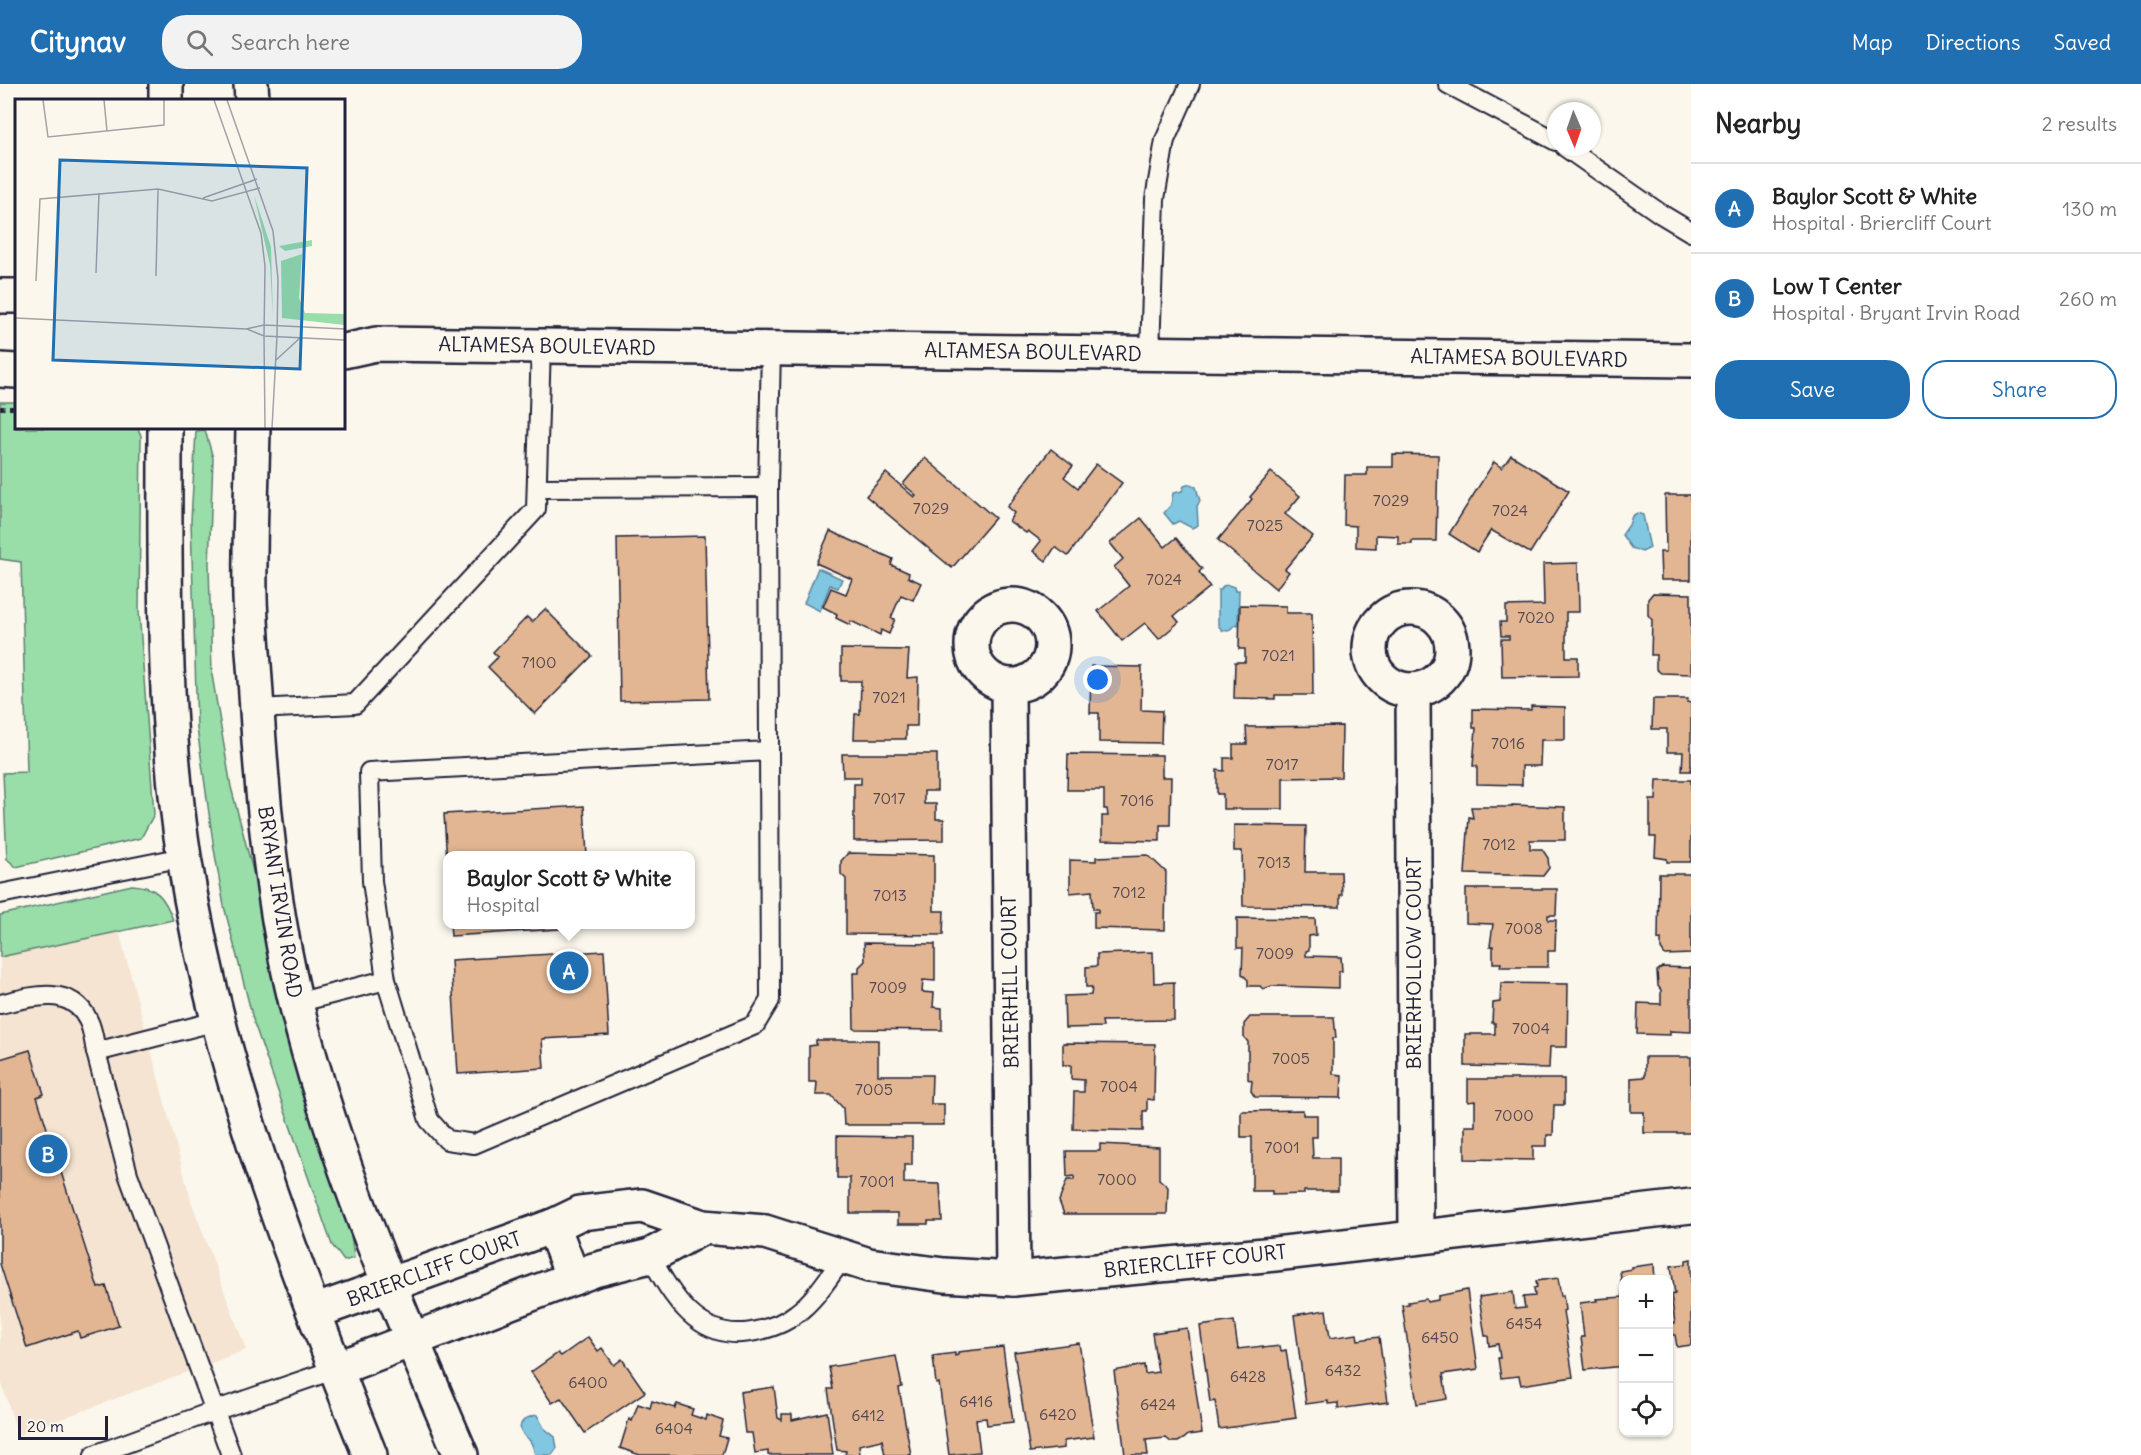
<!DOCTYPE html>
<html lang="en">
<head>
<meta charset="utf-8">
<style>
	body { margin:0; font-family:Delius,sans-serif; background:#f2f2f2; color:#222 }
	.controls { position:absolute; right:18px; bottom:18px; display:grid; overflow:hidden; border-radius:12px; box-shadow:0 2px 4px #0004 }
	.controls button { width:54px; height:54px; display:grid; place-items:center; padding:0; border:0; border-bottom:2px solid #e0e0e0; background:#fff; color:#222; font:30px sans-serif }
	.compass { position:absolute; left:1547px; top:18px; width:54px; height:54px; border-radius:50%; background:#fff; box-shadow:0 2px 4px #0004; rotate:178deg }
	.scale { position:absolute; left:18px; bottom:15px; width:90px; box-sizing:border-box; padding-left:6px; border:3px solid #22223b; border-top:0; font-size:16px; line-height:21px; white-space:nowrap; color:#22223b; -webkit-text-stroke:4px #fbf7ec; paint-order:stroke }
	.you { position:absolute; left:1098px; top:596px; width:21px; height:21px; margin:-15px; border:4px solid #fff; border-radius:50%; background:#1a73e8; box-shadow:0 0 0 9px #1a73e833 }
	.badge { display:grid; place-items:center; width:39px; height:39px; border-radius:50%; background:#1f6fb2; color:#fff; font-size:20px; font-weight:700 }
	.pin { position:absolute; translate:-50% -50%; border:3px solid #fff; box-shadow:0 2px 6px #0006 }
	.popup { position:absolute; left:443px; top:767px; width:252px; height:78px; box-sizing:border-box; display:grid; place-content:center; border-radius:12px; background:#fff; filter:drop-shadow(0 2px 4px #0005); font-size:20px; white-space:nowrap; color:#767676 }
	.popup b { font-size:22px; color:#222 }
	.popup::after { content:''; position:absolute; left:50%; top:100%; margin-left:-12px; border:12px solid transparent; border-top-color:#fff }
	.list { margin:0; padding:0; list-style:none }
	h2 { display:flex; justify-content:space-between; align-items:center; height:78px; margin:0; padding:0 24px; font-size:26px }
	h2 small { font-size:20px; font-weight:400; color:#767676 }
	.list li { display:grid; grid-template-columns:39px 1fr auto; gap:18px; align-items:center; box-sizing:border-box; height:90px; padding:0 24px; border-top:2px solid #e0e0e0 }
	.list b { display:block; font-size:22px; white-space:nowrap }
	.list p { margin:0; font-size:20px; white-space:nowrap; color:#767676 }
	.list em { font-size:20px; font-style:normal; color:#767676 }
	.actions { display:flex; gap:12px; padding:18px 24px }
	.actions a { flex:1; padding:14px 0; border:2px solid #1f6fb2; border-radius:24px; text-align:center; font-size:21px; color:#1f6fb2 }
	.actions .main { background:#1f6fb2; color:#fff }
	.icon { flex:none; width:33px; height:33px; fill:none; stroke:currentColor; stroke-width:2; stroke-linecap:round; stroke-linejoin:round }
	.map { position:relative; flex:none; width:1691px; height:1371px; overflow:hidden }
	header { display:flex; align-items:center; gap:36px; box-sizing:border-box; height:84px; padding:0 30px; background:#1f6fb2; color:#fff }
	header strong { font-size:28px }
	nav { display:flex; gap:33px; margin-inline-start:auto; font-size:21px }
	.search { width:420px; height:54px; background:#f2f2f2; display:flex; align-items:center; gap:15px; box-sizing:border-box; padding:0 21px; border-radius:24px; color:#767676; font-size:22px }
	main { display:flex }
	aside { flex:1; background:#fff }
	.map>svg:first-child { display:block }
	.built { fill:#f4e4d1 }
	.green { fill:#99dda9; stroke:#5e8072; stroke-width:1.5 }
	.water { fill:#81c7e1; stroke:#5b859f; stroke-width:1.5 }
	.building { fill:#e2b692; stroke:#22223b; stroke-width:1.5 }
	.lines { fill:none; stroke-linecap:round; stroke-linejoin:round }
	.service-casing { stroke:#22223b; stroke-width:22 }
	.minor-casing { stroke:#22223b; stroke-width:38 }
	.tertiary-casing { stroke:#22223b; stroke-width:38 }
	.secondary-casing { stroke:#22223b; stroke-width:38 }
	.path { stroke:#22223b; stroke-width:4; stroke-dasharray:4.5 4.5; stroke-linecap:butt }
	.service { stroke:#fbf7ec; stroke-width:18 }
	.minor { stroke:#fbf7ec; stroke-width:33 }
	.tertiary { stroke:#fbf7ec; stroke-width:33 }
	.secondary { stroke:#fbf7ec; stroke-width:33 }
	.labels { text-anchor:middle; stroke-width:4.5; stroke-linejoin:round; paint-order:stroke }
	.number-label { font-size:16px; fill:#524751 }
	.street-label { font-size:20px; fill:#22223b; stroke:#fbf7ec }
	.inset-road { fill:none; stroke:#a4a2a5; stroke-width:1.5 }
	.view { fill:#1f6fb2; fill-opacity:0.15; stroke:#1f6fb2; stroke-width:3 }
	.inset-edge { fill:none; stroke:#22223b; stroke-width:3 }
</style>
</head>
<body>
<header>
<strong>Citynav</strong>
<div class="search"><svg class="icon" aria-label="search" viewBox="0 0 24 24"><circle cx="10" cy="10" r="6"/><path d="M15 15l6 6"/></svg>Search here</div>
<nav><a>Map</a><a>Directions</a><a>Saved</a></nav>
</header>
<main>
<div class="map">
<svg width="1691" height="1371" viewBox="0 0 1691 1371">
	<rect width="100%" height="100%" fill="#fbf7ec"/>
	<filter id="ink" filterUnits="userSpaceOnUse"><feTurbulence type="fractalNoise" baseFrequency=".0167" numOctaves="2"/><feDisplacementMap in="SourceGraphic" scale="12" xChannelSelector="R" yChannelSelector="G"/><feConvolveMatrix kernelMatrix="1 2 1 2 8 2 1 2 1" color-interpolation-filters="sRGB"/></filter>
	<g filter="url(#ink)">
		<path class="built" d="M119,847l72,270 55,149 -228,85 -18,-57v-421z"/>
		<g class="green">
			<path d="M0,318h16v26h122l3,8 -2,175 15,203 -13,24 -125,29 -9,-8 -4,-86 24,-1 -6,-210 -21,-3z"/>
			<path d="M205,346l8,28 -4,107 3,110 19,112 27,103 10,62 25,107 25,82 32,84 4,33 -10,3 -12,-16 -78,-222 -30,-117 -10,-57 -17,-121 -6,-207 5,-90z"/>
			<path d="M132,801c25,1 33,13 41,35l-173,37v-42z"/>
		</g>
		<g class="water">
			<path d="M1190,400l6,3 4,14 -3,5 1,19 -6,3 -13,-7 -6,3 -9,-11 7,-8 2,-12 9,-2 2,-5z"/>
			<path d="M1637,429l6,2 7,33 -8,4 -11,-4 -9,-13 7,-10 3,-9z"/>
			<path d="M818,484l24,11 -4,9 -8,-3 -10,26 -16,-8z"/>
			<path d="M1228,501l6,2 1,4 4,-1 -1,36 -3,-1 -7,6 -6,-1 -4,-5v-35h3l2,-4z"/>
			<path d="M537,1331l7,13 11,9 2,11 -5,7h-17c-1,-5 -2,-10 -5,-14 -6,-7 -2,0 -7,-7 -8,-12 4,-17 14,-19z"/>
		</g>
		<g class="building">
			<path d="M1051,365l22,17 -9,11 14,11 18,-24 26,19 -54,73 -13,-9 -9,14 -13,-10 8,-10 -13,-10 -2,2 -17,-12 5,-8 -7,-6z"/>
			<path d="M1393,370l45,1 -2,86h-24v3h-14v-8l-22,-1v13l-20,-1v-21l-12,-1 1,-50h22v-8h26z"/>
			<path d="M1511,371l58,36 -39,62 -39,-23 -14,22 -28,-18 45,-72 8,6z"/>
			<path d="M925,374l70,60 -43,50 -86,-72 20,-23 28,24 2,-2 -13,-11z"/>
			<path d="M1271,388l29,24 -15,18 28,22 -28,33 4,3 -13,17 -58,-49 34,-41 -2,-2z"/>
			<path d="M1665,411h26v85h-30l-1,-28h6z"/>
			<path d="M1141,434l24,29 11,-9 26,31 -3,3 11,15 -36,29 5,6 -20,17 -14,-16 -23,18 -24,-30 31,-25 -15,-19 9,-8 -13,-16z"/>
			<path d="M830,447l63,28 -2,6 18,8 -1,4 13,6 -8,17 -12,-5 -10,23 4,1 -6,15 -8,-4 -1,5 -29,-14 -1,4 -14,-7 1,-4 -14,-7 8,-19 15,6 6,-15 -36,-16z"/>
			<path d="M705,452l4,163 -89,2 -3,-163z"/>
			<path d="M1578,479l1,49h-13v45h12v19l-76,1 -1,-38h8v-3h-8l-1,-14h6v-16l38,-1 -1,-41z"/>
			<path d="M1653,509l38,1v80l-30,-1 -5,-4v-14h-5l1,-35 -4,-5v-16z"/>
			<path d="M1240,521l46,1v7h26l1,82h-38v4l-41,-1 1,-36h10v-13h-6z"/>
			<path d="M545,525l47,47 -57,58 -47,-47 10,-10 -5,-5 34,-35 5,5z"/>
			<path d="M841,565l68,1 -2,28 11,-1 -1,49h-11v13h-52l1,-25h5l1,-33h-20z"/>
			<path d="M1091,582l51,1 -1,43 21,1 -1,32 -62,-1v-29h-9z"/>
			<path d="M1653,615h35l-1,3 4,1v68h-9l1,-19h-16v-23h-15z"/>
			<path d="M1531,622l34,1v33h-24l-1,26h-18v19l-45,-1v-18h-4l3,-38h-3v-19l58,1z"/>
			<path d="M1342,642l-1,51 -58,1v31h-60v-15h-6v-24l7,1v-13h9v-14h14l-1,-17z"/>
			<path d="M842,670h95v37h-13v13h12v15h8v21l-90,1v-57h7v-7h-18z"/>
			<path d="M1068,670l94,1v22h9l-1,48h-10v16l-58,-1v-24h6l-1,-7h-3v-19h-37z"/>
			<path d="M1657,696h34v82h-24v-3l-12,-2 1,-20h-6v-37h6z"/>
			<path d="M1512,721l53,2v33h-35v9h12l6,9 1,10 -6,8 -78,-2 4,-57 4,1 -2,-11h41z"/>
			<path d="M584,722l3,50h-139v21l-4,-63z"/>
			<path d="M1234,741l72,1 -1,46h36l1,23h-2v12l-97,-1 -1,-55h-8z"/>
			<path d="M848,769l86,2v56h10l-1,24 -97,-1v-55l-5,-5v-13z"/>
			<path d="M1148,771l18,17 -1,58 -71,-2v-16h4v-3h-5l-1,-18 -22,2v-33l26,1v-4z"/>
			<path d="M1659,790h32v80l-26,1 -4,-6v-10l-3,1z"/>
			<path d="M1466,805h91l-1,26h-8v5h8l-1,31h-7v16h-48l1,-4h-8v-17h-3l3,-22 -27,-1z"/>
			<path d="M1237,834l78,1 1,16 -7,1v14l-3,1v5l35,1 1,14h-3v17l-67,-2 -9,3 -3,-3h-12v-6l-6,-6 1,-26h-6z"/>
			<path d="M450,840h141v3l-140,9z"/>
			<path d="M864,859l71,1v37l-12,-1 -1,12 12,1 -1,14 9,1v22l-88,-1 -1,-56h6v-6l6,-6z"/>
			<path d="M604,867l5,84 -67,4 2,29 -86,6 -7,-114z"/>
			<path d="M1153,868l1,31 20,-1v38l-72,1 1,6 -38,1 -1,-32 27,-1 1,-8h-6v-20l11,-1v-12z"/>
			<path d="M1662,883l29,1v64l-21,-1v4l-33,-1 1,-31 23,1v-14l-3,-4 -1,-15z"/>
			<path d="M1501,899l67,1 -1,63h-17l-1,21 -84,-2v-32h30v-11h-3l1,-20 7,-1z"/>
			<path d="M1250,933h84l2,21h-3v36l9,1 -1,23 -86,-1 -4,-6 1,-10 -4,-2v-37l-4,-5v-13z"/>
			<path d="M816,956h62v35h54l-1,29h13v21h-100l-1,-17 -12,-13h-15l1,-13h-8v-36l7,-1z"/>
			<path d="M1063,959l92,1 -1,56 -7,-1v12h-4v20l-70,-2 1,-37h10v-12l-13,-1v-14h-8z"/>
			<path d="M30,966l14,44 -7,3 61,191 8,-2 13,40 -39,12 -2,-7 -51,17 -27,-84v-205z"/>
			<path d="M1645,973h46v76h-47v-21h-13v-34l14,-1z"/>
			<path d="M1468,995h96v26h-10l-1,30h-6v11h-14v14l-68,-1v-33h10v-25l-7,1z"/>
			<path d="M1303,1026v5h14v22h-5l1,21h25v33h-34v3l-32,1v-4h-20v-54h-11v-26z"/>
			<path d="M837,1052l75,1v28h-8v18l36,1 2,37h-14v3h-30v-11h-48v-35h-13z"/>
			<path d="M1100,1060l59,3v32l9,8 -1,27h-103l-5,-13 8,-21h7v-4l-7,1 -1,-26h34z"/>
			<path d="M1691,1175v86l-14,2 -2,-12h-2l-2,-12h4l-4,-28 4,-1 -4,-28 15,-2v-4z"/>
			<path d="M1654,1180l1,16h-31v86l-39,4 -4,-33h3l-4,-34 17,-2 -1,-2 27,-2 -3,-26 12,-2v-2z"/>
			<path d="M1558,1194l3,18 2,-1 2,15 -2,1 10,66 -52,8 -2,-9 -18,2 -3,-20h2l-2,-14 -9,2 -1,-10h-3l-6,-39 34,-5 2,17 10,-1 -2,-11 12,-1 -1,-8 3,-1 -1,-6z"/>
			<path d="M1467,1206l11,79 -35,5 4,25 -30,5 -15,-99 7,-1 -1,-2 18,-3 1,3 11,-2v-4z"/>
			<path d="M1326,1226l4,28 27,-4 1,6 21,-3 9,65 -50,7v-6l-10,1v-3l-22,3 -12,-89z"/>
			<path d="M1234,1237l4,28 25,-3v2l17,-2 1,5 5,-1 10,68 -77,11 -4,-28 -5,1 -10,-76z"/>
			<path d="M1187,1244l15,105 -14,2 -3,3 -7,4h-7l-5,-4 -20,2 2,15h-23l-11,-84 30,-6 1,9 13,-2 -6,-39z"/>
			<path d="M588,1253l10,14 4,-3 12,17 8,-6 23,33 -60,41 -24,-35 -9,5 -21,-31 27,-19 3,3z"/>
			<path d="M1079,1259l15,94 -30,4v7l-34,4 -16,-100z"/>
			<path d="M1003,1263l10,75 -26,3 -1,-7 -10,1 4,33 -31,3 -10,-72 -3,1 -3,-28 22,-3v3l3,-1v-3z"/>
			<path d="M896,1272l6,31 -3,1 12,67h-26l-3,-15 -23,5 1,10h-15l1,-4 -9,-1 -9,-61h5l-4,-22z"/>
			<path d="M774,1303l4,31 4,2v-6h10v6l35,-8 6,43h-65v-4l-13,2 -3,-20h-7l-5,-41z"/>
			<path d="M652,1317l23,7 2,-4 16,5 -2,6 15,5 1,-5 16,6 -4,15 8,2 -5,17h-82l-20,-7 9,-29 3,2 6,-17 12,4z"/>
		</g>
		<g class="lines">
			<defs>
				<g id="service">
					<path d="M1448,0l108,57"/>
					<path d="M1565,63l96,67 30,18"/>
					<path d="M1150,270l5,-155 10,-59 25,-56"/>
					<path d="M537,404l231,-1"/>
					<path d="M257,625l98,-5 181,-195 5,-164"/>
					<path d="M769,667l-400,21 3,109 14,99 43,140 18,20 27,4 281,-119 15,-25 -2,-513 3,-139"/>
					<path d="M0,810l184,-37"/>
					<path d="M296,919l90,-23"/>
					<path d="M0,920c30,-7 71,-20 88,16 5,9 6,22 8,32"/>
					<path d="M217,937l-121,31 32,122 103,281"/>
					<path d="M650,1172c22,40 48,85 101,76 17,-3 33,-8 46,-19 19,-14 33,-38 47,-56"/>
					<path d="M94,1371l120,-44 122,-42"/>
				</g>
				<g id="minor">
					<circle cx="1012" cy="561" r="40"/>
					<circle cx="1411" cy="565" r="41"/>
					<path d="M1008,602l5,593"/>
					<path d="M1413,606l3,547"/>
					<path d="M553,1142l20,52"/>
					<path d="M314,1228l239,-86 27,-13 62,-7 61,21 62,5 104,33 75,10 69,4 262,-25 416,-48"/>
					<path d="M336,1285l258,-99 56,-14 53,-29"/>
				</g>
				<g id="tertiary">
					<path d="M251,0l1,16"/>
					<path d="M166,16v-16"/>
					<path d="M344,267l32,-7 1315,16"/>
				</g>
				<g id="secondary">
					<path d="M0,212h16"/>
					<path d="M0,286l16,1"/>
					<path d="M165,344c0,143 -3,287 19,429 32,207 108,405 186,598"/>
					<path d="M253,344c-1,56 -4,113 -3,170 1,32 4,64 6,96 5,85 12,170 28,254 34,176 107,343 177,507"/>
				</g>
			</defs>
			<use href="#service" class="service-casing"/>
			<use href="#minor" class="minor-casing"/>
			<use href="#tertiary" class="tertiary-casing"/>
			<use href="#secondary" class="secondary-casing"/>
			<path class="path" d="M0,324h16"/>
			<use href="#service" class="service"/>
			<use href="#minor" class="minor"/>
			<use href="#tertiary" class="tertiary"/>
			<use href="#secondary" class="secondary"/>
		</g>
	</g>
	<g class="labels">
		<g class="number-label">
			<text x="1391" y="422">7029</text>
			<text x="931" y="430">7029</text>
			<text x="1510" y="432">7024</text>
			<text x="1265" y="447">7025</text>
			<text x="1164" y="501">7024</text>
			<text x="1536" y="539">7020</text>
			<text x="1278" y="577">7021</text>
			<text x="539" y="584">7100</text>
			<text x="889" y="619">7021</text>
			<text x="1508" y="665">7016</text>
			<text x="1282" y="686">7017</text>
			<text x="889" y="720">7017</text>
			<text x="1137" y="722">7016</text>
			<text x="1499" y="766">7012</text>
			<text x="1274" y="784">7013</text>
			<text x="1129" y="814">7012</text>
			<text x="890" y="817">7013</text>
			<text x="1524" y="850">7008</text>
			<text x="1275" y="875">7009</text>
			<text x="888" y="909">7009</text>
			<text x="1531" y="950">7004</text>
			<text x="1291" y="980">7005</text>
			<text x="1119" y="1008">7004</text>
			<text x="874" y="1011">7005</text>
			<text x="1514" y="1037">7000</text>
			<text x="1282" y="1069">7001</text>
			<text x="1117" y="1101">7000</text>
			<text x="877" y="1103">7001</text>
			<text x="1524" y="1245">6454</text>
			<text x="1440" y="1259">6450</text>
			<text x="1343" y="1292">6432</text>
			<text x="1248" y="1298">6428</text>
			<text x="588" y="1304">6400</text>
			<text x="976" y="1323">6416</text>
			<text x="1158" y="1326">6424</text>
			<text x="1058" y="1336">6420</text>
			<text x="868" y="1337">6412</text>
			<text x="674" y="1350">6404</text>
		</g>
		<g class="street-label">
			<text transform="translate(547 262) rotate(1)" y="7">ALTAMESA BOULEVARD</text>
			<text transform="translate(1033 268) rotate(1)" y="7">ALTAMESA BOULEVARD</text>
			<text transform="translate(1519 274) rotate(1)" y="7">ALTAMESA BOULEVARD</text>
			<text transform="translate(280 818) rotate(81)" y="7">BRYANT IRVIN ROAD</text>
			<text transform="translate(1414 879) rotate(-90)" y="7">BRIERHOLLOW COURT</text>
			<text transform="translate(1010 898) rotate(-91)" y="7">BRIERHILL COURT</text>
			<text transform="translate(1195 1177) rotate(-6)" y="7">BRIERCLIFF COURT</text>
			<text transform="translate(434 1185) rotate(-20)" y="7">BRIERCLIFF COURT</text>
		</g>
	</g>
	<g transform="translate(15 15)">
		<rect width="330" height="330" fill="#fbf7ec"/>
		<path d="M239,96l17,52 2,70 -3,-52zM297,141v6l-27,5 -6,-5zM287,155l-3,44 6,15 40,1v11l-63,-7 -1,-57z" fill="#99dda9"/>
		<path class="inset-road" d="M28,1l5,37 116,-12v-25M89,1l3,31M199,1l47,133 4,33 -1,70 81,4M212,1l46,131 5,48 -1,57M188,99l54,-19M81,174l3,-80M141,177l2,-87M21,182l4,-82 118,-10 54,12 48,-13M0,219l231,11 18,-4M249,226l81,4M232,230l17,7 1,92M261,261l24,-22M257,329l5,-92"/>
		<path class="view" d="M45,61l247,8 -7,201 -247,-9z"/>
		<rect width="330" height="330" class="inset-edge"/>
	</g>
</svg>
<div class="controls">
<button>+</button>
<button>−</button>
<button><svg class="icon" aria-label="locate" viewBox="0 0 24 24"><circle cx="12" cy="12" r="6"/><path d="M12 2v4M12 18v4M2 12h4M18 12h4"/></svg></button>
</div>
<svg class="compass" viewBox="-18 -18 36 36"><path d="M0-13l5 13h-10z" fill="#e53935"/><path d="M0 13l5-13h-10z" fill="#767676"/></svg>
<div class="scale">20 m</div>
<div class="you"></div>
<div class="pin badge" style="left:569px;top:887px">A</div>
<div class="popup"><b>Baylor Scott &amp; White</b>Hospital</div>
<div class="pin badge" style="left:48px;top:1070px">B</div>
</div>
<aside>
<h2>Nearby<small>2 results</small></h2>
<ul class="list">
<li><span class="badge">A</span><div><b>Baylor Scott &amp; White</b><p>Hospital · Briercliff Court</p></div><em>130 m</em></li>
<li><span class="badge">B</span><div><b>Low T Center</b><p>Hospital · Bryant Irvin Road</p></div><em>260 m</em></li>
</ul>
<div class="actions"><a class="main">Save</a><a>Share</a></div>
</aside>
</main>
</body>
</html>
